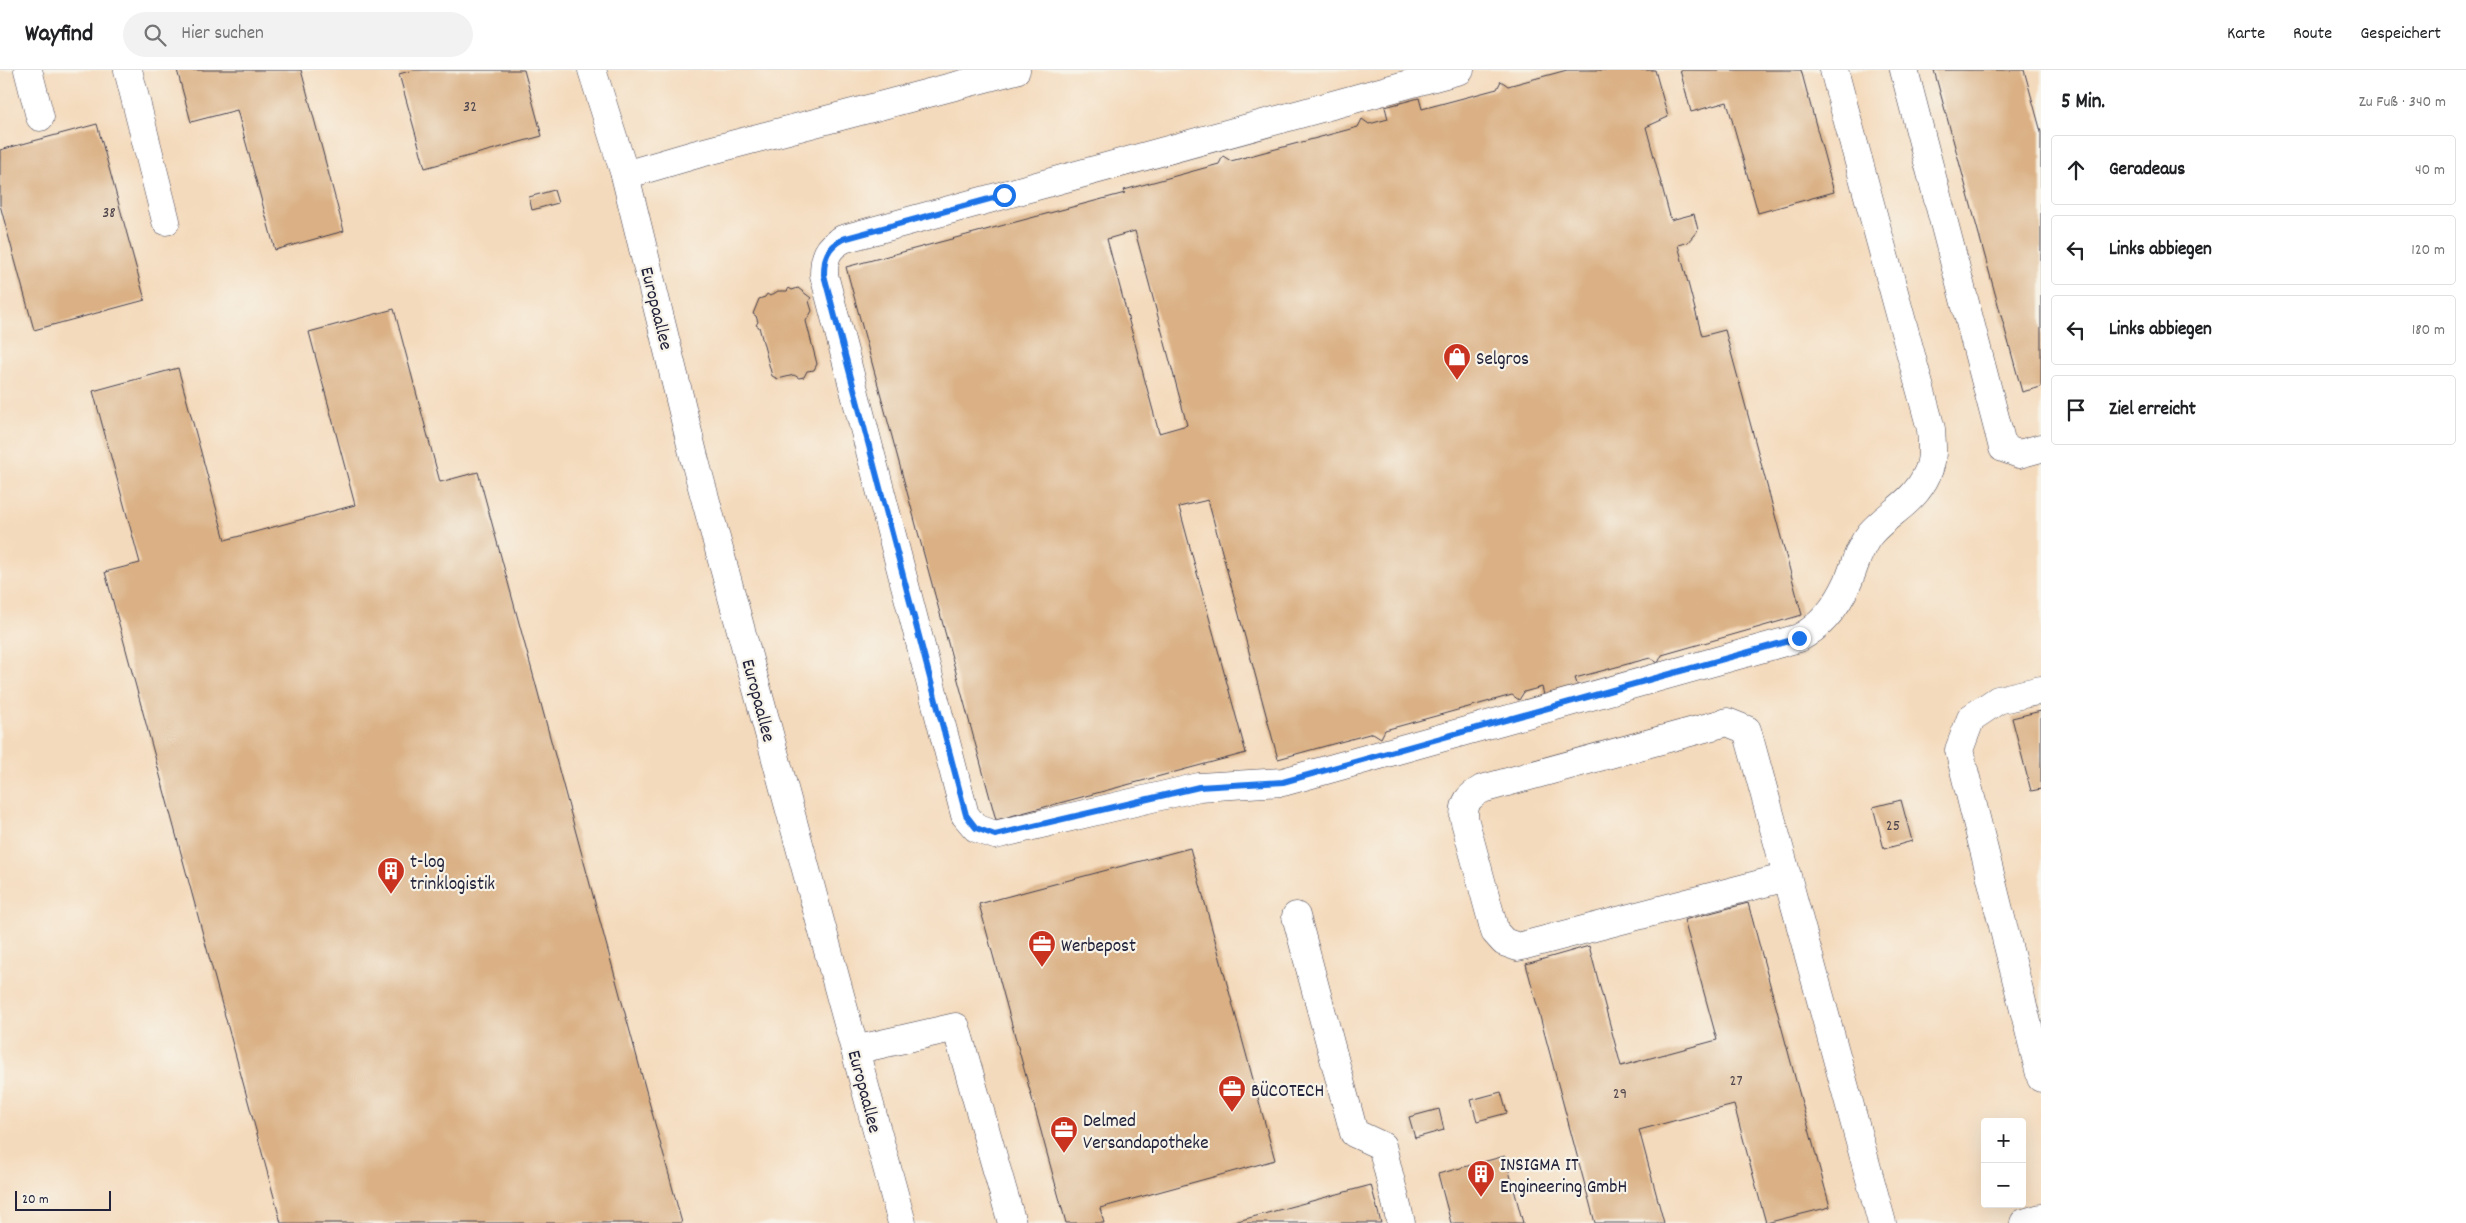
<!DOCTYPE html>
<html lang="de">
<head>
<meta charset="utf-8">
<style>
	body { margin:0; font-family:Dekko,sans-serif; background:#f2f2f2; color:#202124 }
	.controls { position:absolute; right:15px; bottom:15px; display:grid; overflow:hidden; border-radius:5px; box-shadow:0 5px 20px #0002 }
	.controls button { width:45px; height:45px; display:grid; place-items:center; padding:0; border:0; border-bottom:1px solid #e0e0e0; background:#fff; color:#202124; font:25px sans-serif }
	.scale { position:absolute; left:15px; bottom:12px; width:96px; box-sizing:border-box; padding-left:5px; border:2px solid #22223b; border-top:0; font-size:14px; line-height:18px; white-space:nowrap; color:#22223b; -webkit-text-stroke:4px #f7f3e8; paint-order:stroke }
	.stop { position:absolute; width:15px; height:15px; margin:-11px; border:4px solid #1a73e8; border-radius:50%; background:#fff }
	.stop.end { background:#1a73e8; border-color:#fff; box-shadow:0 1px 5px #0008 }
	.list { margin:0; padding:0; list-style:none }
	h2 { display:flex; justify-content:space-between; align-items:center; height:65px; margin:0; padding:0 20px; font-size:21px }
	h2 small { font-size:16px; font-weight:400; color:#757577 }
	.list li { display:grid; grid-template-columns:32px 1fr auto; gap:15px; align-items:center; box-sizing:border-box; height:70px; margin:0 10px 10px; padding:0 10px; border:1px solid #e0e0e0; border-radius:5px }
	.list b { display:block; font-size:19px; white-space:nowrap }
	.list em { font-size:16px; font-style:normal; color:#757577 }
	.icon { flex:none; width:28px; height:28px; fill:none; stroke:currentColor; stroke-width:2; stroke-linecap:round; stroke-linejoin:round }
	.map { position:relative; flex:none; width:2041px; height:1153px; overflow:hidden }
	header { display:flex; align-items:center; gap:30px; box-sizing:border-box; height:70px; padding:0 25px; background:#fff; border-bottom:1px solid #e0e0e0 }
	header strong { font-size:24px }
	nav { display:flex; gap:28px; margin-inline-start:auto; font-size:18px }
	.search { width:350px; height:45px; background:#f2f2f2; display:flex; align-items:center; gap:12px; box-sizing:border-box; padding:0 18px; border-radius:28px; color:#757577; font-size:19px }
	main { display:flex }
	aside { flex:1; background:#fff }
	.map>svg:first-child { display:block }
	.building { fill:#dab084; fill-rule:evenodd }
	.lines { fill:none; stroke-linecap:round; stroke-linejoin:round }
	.minor-casing { stroke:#423e4e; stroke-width:29 }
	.minor { stroke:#fff; stroke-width:28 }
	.route { stroke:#1a73e8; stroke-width:6 }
	.labels { text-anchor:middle; stroke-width:4.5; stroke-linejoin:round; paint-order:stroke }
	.number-label { font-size:16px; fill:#50464d }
	.street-label { font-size:19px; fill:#22223b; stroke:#f7f3e8 }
	.poi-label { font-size:19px; fill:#22223b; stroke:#f7f3e8; text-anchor:start }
</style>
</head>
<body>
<header>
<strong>Wayfind</strong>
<div class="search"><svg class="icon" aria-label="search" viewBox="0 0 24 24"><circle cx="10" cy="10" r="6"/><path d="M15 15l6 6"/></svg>Hier suchen</div>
<nav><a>Karte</a><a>Route</a><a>Gespeichert</a></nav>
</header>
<main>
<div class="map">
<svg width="2041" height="1153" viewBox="0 0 2041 1153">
	<rect width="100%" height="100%" fill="#f7f3e8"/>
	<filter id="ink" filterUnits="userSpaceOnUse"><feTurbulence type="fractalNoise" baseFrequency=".02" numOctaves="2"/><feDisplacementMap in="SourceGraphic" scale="10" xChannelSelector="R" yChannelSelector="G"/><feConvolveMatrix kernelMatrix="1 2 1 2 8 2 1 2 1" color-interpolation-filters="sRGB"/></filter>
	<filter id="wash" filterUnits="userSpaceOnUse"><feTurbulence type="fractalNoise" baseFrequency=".0096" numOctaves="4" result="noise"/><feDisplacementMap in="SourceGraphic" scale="20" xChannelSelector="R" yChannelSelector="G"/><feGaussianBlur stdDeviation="1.12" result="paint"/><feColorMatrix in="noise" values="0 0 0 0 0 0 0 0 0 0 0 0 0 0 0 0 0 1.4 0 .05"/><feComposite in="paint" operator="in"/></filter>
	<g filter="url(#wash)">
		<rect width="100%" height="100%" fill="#f4dabc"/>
		<g id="blocks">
			<g class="building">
				<path d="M177,0h124l43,161 -69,19 -38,-140 -46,12z"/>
				<path d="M413,0h111l18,66 -117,32 -26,-94z"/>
				<path d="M1567,0h88l13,47 -22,10 25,93 23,-6 4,16 -10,12 -10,3 24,91 23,-6 77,285 -140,40 -4,8 -8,-5 -75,20 4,12 -34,9 -3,-12 -18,5 -5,8 -7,-5 -127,35 -4,8 -8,-5 -95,26 -70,-259 -29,7 67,246 -250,67 -150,-553 279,-74 -1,-3 95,-26 4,-8 8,5 127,-34 4,-8 7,5 19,-5 -3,-12 34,-9 3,11 75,-20 4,-8 7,5zM1135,161l52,194 -28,8 -52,-194z"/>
				<path d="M1680,0h121l33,122 -76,21 -31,-111 -36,10z"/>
				<path d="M1934,0h90l17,62v255l-19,5z"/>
				<path d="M97,54l48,176 -111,30 -34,-125v-55z"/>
				<path d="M554,120l4,13 -26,7 -3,-13z"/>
				<path d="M789,218l3,2 6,-2 13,10 -2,3 3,10 -6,10 11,43 -3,6 -7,1 -3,6 -5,1 -5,-3 -16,4 -6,-3 -13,-49 -3,-2 2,-3 -2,-6 -3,-2 6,-15 6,-2 2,-3 3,2 8,-5h9z"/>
				<path d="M394,239l46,173 38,-10 204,751h-401l-176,-651 35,-9 -47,-172 85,-23 47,172 130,-35 -46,-173z"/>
				<path d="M2041,641v78l-10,2 -19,-73z"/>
				<path d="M1901,730l11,41 -28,8 -11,-42z"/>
				<path d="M1190,778l85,312 -175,48 4,15h-38l-87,-319z"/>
				<path d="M1748,833l82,304 -64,16 -32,-118 -95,25 25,93h-69l-69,-259 63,-18 32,120 96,-26 -33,-120z"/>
				<path d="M1501,1022l6,21 -30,8 -6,-21z"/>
				<path d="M1439,1039l5,21 -29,8 -6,-21z"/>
				<path d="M1505,1086l18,67h-72l-13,-49z"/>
				<path d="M1371,1115l10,38h-147v-1z"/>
			</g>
		</g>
	</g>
	<g filter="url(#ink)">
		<use href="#blocks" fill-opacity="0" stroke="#423e4e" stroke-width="1"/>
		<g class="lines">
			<defs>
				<g id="minor">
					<path d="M28,0l12,47"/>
					<path d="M128,0l38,151"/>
					<path d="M592,0l33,105 70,286 207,762"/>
					<path d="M1460,0l-617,169c-16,9 -19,18 -19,36l141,540 11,13 19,7 204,-48 84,-5 516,-144c23,-12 38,-32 49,-56 7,-16 10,-33 22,-48 19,-22 44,-31 57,-60 7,-14 5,-30 4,-45l-97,-359"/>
					<path d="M1904,0l99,378 16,6 22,-6"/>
					<path d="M625,105l72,-21 319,-84"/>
					<path d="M2041,620l-43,10 -27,18 -12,32 82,328"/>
					<path d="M1787,807l-269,70 -14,-5 -9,-10 -31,-114c0,-16 4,-21 18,-29l245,-67 20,8 135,493"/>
					<path d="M1296,846l58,217 28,13 19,77"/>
					<path d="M855,980l101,-23 56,196"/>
					<path d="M2024,1153l17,-5"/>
				</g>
			</defs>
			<use href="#minor" class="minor-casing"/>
			<use href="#minor" class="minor"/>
		</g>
	</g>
	<g class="lines" filter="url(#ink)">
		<path class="route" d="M1004,125l-161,44c-16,9 -19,18 -19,36l142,540 10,13 19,7 204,-48 84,-5 516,-144"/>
	</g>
	<defs>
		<symbol id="shop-pin" viewBox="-11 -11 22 30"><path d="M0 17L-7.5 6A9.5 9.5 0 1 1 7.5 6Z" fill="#c8321e" stroke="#f7f3e8"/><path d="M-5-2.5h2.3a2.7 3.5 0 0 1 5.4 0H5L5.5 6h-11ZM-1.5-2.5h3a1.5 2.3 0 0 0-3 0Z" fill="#fff"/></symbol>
		<symbol id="building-pin" viewBox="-11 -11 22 30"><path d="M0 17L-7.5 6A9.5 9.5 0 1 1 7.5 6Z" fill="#c8321e" stroke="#f7f3e8"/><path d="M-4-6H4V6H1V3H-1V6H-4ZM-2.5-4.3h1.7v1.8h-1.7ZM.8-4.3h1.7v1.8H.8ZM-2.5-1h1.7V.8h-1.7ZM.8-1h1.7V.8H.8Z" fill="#fff"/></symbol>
		<symbol id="office-pin" viewBox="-11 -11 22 30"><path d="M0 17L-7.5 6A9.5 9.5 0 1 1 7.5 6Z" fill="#c8321e" stroke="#f7f3e8"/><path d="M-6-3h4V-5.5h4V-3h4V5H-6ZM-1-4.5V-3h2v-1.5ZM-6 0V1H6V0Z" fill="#fff"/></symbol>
	</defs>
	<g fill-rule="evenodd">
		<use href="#shop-pin" x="1441" y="271" width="32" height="43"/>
		<use href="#building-pin" x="375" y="785" width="32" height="43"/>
		<use href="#office-pin" x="1026" y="858" width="32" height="43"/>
		<use href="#office-pin" x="1216" y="1003" width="32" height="43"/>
		<use href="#office-pin" x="1048" y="1044" width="32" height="43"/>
		<use href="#building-pin" x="1465" y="1088" width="32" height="43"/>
	</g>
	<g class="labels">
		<g class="number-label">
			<text x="470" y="41">32</text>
			<text x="109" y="147">38</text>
			<text x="1893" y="760">25</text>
			<text x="1736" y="1015">27</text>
			<text x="1620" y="1028">29</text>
		</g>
		<g class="street-label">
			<text transform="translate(658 238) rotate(76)" y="7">Europaallee</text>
			<text transform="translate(760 630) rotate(75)" y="7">Europaallee</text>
			<text transform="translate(866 1021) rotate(75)" y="7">Europaallee</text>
		</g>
		<g class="poi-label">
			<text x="1476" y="294">Selgros</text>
			<text x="410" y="797">t-log<tspan x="410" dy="22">trinklogistik</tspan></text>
			<text x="1061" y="881">Werbepost</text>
			<text x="1251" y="1026">BÜCOTECH</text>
			<text x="1083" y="1056">Delmed<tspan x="1083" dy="22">Versandapotheke</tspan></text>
			<text x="1500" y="1100">INSIGMA IT<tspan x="1500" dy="22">Engineering GmbH</tspan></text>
		</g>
	</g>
</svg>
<div class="controls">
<button>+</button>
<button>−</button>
</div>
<div class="scale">20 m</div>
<div class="stop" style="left:1004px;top:125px"></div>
<div class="stop end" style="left:1799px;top:568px"></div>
</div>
<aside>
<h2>5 Min.<small>Zu Fuß · 340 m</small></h2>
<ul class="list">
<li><svg class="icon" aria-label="ahead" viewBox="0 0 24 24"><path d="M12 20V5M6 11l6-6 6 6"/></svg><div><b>Geradeaus</b></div><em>40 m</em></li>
<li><svg class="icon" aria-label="left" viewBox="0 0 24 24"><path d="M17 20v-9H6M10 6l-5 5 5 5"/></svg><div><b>Links abbiegen</b></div><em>120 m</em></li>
<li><svg class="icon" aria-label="left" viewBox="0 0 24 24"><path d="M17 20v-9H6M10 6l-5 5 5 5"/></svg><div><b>Links abbiegen</b></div><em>180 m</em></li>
<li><svg class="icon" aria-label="arrive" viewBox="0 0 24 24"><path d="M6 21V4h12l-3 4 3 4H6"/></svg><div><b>Ziel erreicht</b></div></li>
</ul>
</aside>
</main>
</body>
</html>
